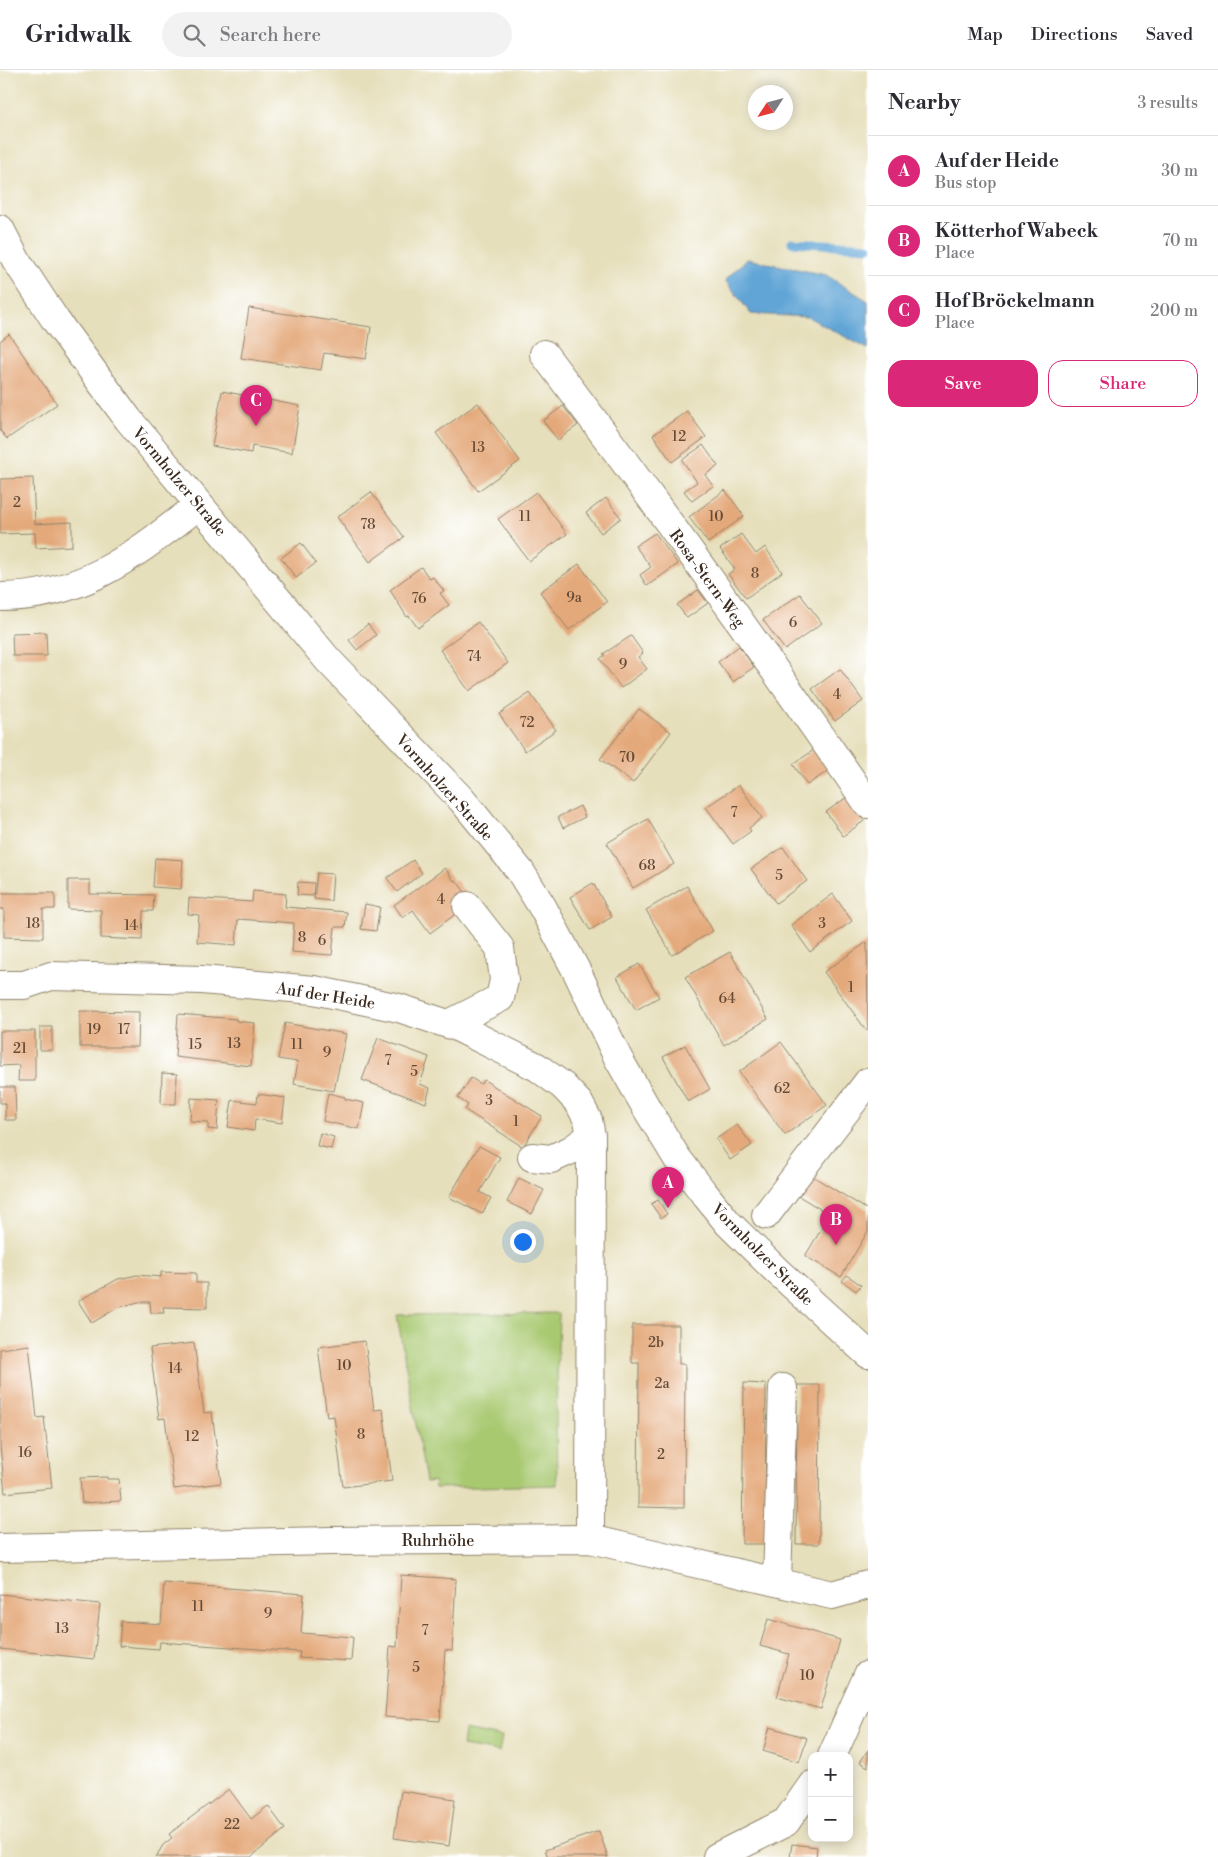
<!DOCTYPE html>
<html lang="en">
<head>
<meta charset="utf-8">
<style>
	body { margin:0; font-family:"Libre Bodoni",serif; background:#f2f2f3; color:#2b2b33 }
	.controls { position:absolute; right:15px; bottom:15px; display:grid; overflow:hidden; border-radius:10px; box-shadow:0 2px 12px #0003 }
	.controls button { width:45px; height:45px; display:grid; place-items:center; padding:0; border:0; border-bottom:1px solid #e1e1e2; background:#fff; color:#2b2b33; font:25px sans-serif }
	.compass { position:absolute; left:748px; top:15px; width:45px; height:45px; border-radius:50%; background:#fff; box-shadow:0 2px 12px #0003; rotate:234deg }
	.you { position:absolute; left:522px; top:1171px; width:18px; height:18px; margin:-12px; border:4px solid #fff; border-radius:50%; background:#1a73e8; box-shadow:0 0 0 8px #1a73e833 }
	.badge { display:grid; place-items:center; width:32px; height:32px; border-radius:50%; background:#db2777; color:#fff; font-size:16px; font-weight:700 }
	.pin { position:absolute; translate:-50% -41px; filter:drop-shadow(0 1px 2px #0008) }
	.pin::after { content:''; position:absolute; top:26px; width:18px; height:15px; background:inherit; clip-path:polygon(0 0,100% 0,50% 100%) }
	.list { margin:0; padding:0; list-style:none }
	h2 { display:flex; justify-content:space-between; align-items:center; height:65px; margin:0; padding:0 20px; font-size:21px }
	h2 small { font-size:16px; font-weight:400; color:#7c7c81 }
	.list li { display:grid; grid-template-columns:32px 1fr auto; gap:15px; align-items:center; box-sizing:border-box; height:70px; padding:0 20px; border-top:1px solid #e1e1e2 }
	.list b { display:block; font-size:19px; white-space:nowrap }
	.list p { margin:0; font-size:16px; white-space:nowrap; color:#7c7c81 }
	.list em { font-size:16px; font-style:normal; color:#7c7c81 }
	.actions { display:flex; gap:10px; padding:15px 20px }
	.actions a { flex:1; padding:11px 0; border:1px solid #db2777; border-radius:15px; text-align:center; font-size:18px; color:#db2777 }
	.actions .main { background:#db2777; color:#fff }
	.icon { flex:none; width:28px; height:28px; fill:none; stroke:currentColor; stroke-width:2; stroke-linecap:round; stroke-linejoin:round }
	.map { position:relative; flex:none; width:868px; height:1787px; overflow:hidden }
	header { display:flex; align-items:center; gap:30px; box-sizing:border-box; height:70px; padding:0 25px; background:#fff; border-bottom:1px solid #e1e1e2 }
	header strong { font-size:24px }
	nav { display:flex; gap:28px; margin-inline-start:auto; font-size:18px }
	.search { width:350px; height:45px; background:#f2f2f3; display:flex; align-items:center; gap:12px; box-sizing:border-box; padding:0 18px; border-radius:28px; color:#7c7c81; font-size:19px }
	main { display:flex }
	aside { flex:1; background:#fff }
	.map>svg:first-child { display:block }
	.green { fill:#a9c971; stroke:#727a48 }
	.water { fill:#61a5d6; stroke:#4e687a }
	.lines { fill:none; stroke-linecap:round; stroke-linejoin:round }
	.stream { stroke:#61a5d6; stroke-width:9 }
	.building { fill:#e4a97a }
	.minor-casing { stroke:#90846c; stroke-width:30 }
	.major-casing { stroke:#90846c; stroke-width:30 }
	.minor { stroke:#fff; stroke-width:28 }
	.major { stroke:#fff; stroke-width:28 }
	.labels { text-anchor:middle; stroke-width:4; stroke-linejoin:round; paint-order:stroke }
	.number-label { font-size:14px; fill:#654a35 }
	.street-label { font-size:16px; fill:#3b2a1e; stroke:#fff }
</style>
</head>
<body>
<header>
<strong>Gridwalk</strong>
<div class="search"><svg class="icon" aria-label="search" viewBox="0 0 24 24"><circle cx="10" cy="10" r="6"/><path d="M15 15l6 6"/></svg>Search here</div>
<nav><a>Map</a><a>Directions</a><a>Saved</a></nav>
</header>
<main>
<div class="map">
<svg width="868" height="1787" viewBox="0 0 868 1787">
	<rect width="100%" height="100%" fill="#fff"/>
	<filter id="ink" filterUnits="userSpaceOnUse"><feTurbulence type="fractalNoise" baseFrequency=".02" numOctaves="2"/><feDisplacementMap in="SourceGraphic" scale="10" xChannelSelector="R" yChannelSelector="G"/><feConvolveMatrix kernelMatrix="1 2 1 2 8 2 1 2 1" color-interpolation-filters="sRGB"/></filter>
	<filter id="wash" filterUnits="userSpaceOnUse"><feTurbulence type="fractalNoise" baseFrequency=".0096" numOctaves="4" result="noise"/><feDisplacementMap in="SourceGraphic" scale="20" xChannelSelector="R" yChannelSelector="G"/><feGaussianBlur stdDeviation="1.12" result="paint"/><feColorMatrix in="noise" values="0 0 0 0 0 0 0 0 0 0 0 0 0 0 0 0 0 1.4 0 .05"/><feComposite in="paint" operator="in"/></filter>
	<g filter="url(#wash)">
		<rect width="100%" height="100%" fill="#e6dfbb"/>
		<g class="green">
			<path d="M559,1243l-3,103 1,69 -122,3 -1,-7 -8,1 -29,-167z"/>
			<path d="M464,1660l38,7 -3,15 -37,-6z"/>
		</g>
		<path class="water" d="M747,189l79,16 42,26v48l-60,-32 -57,-3 -26,-34z"/>
		<g class="lines">
			<path class="stream" d="M792,172l76,5"/>
		</g>
		<g id="blocks">
			<g class="building">
				<path d="M249,238l122,19 -5,32 -42,-6 -3,17 -80,-12z"/>
				<path d="M9,264l48,70 -50,35 -7,-9v-89z"/>
				<path d="M222,321l78,15 -8,47 -40,-7 -1,7 -39,-7z"/>
				<path d="M478,333l42,58 -42,30 -42,-58z"/>
				<path d="M563,336l15,19 -20,15 -15,-19z"/>
				<path d="M687,341l19,26 -34,25 -19,-27z"/>
				<path d="M703,375l15,21 -13,9 8,11 -21,15 -8,-10 13,-9 -15,-22z"/>
				<path d="M33,408l2,46 37,-2v24l-36,2 -1,-15 -35,1v-55z"/>
				<path d="M725,420l19,26 -36,27 -19,-26z"/>
				<path d="M371,422l33,45 -34,25 -33,-45z"/>
				<path d="M536,422l31,42 -38,27 -31,-42z"/>
				<path d="M606,428l15,20 -20,15 -15,-20z"/>
				<path d="M655,463l23,31 -31,22 -7,-11 11,-8 -16,-21z"/>
				<path d="M741,464l15,20 9,-7 17,25 -36,26 -18,-24 7,-5 -15,-20z"/>
				<path d="M301,473l15,20 -20,15 -15,-20z"/>
				<path d="M579,494l28,38 -38,28 -29,-38z"/>
				<path d="M421,497l9,12 3,-2 11,14 -4,2 9,12 -31,23 -9,-12 -2,1 -17,-27z"/>
				<path d="M698,520l10,13 -21,15 -10,-13z"/>
				<path d="M800,524l22,29 -37,27 -22,-30z"/>
				<path d="M478,552l30,41 -39,28 -29,-41z"/>
				<path d="M368,554l8,11 -19,15 -8,-10z"/>
				<path d="M46,562l1,24h-34l-1,-23z"/>
				<path d="M631,566l12,17 -5,4 9,12 -26,19 -21,-29 5,-4 -2,-1z"/>
				<path d="M739,576l15,21 -21,15 -15,-20z"/>
				<path d="M840,599l23,32 -28,20 -23,-32z"/>
				<path d="M530,623l26,37 -31,21 -26,-37z"/>
				<path d="M639,639l32,23 -38,51 -33,-24z"/>
				<path d="M814,680l14,21 -21,14 -14,-21z"/>
				<path d="M739,715l23,33 -13,10 2,3 -18,13 -27,-37z"/>
				<path d="M847,727l17,24 -21,15 -17,-24z"/>
				<path d="M580,736l5,11 -22,11 -5,-11z"/>
				<path d="M648,749l26,45 -41,24 -26,-45z"/>
				<path d="M783,777l24,34 -31,22 -25,-34z"/>
				<path d="M155,788l28,2 -2,29 -28,-2z"/>
				<path d="M413,790l9,13 -25,19 -10,-14z"/>
				<path d="M445,798l9,13 2,-1 16,22 -42,31 -17,-23 -10,8 -9,-13z"/>
				<path d="M317,803l16,1 -2,27 -17,-2z"/>
				<path d="M68,810h22v14l64,1 -1,16h-10l-1,29 -41,-2v-28l-33,-1z"/>
				<path d="M298,812l16,1 -1,13 -16,-1z"/>
				<path d="M593,813l19,34 -22,13 -20,-33z"/>
				<path d="M687,816l26,45 -41,24 -26,-45z"/>
				<path d="M253,821l33,3 -1,13 62,5 -2,15h-10l-3,28 -40,-3 2,-29 -56,-4 -2,26 -39,-3 2,-27 -11,-1 1,-16 63,4z"/>
				<path d="M0,823h55v16h-12v29l-39,-1v-28h-4z"/>
				<path d="M833,824l19,27 -42,31 -19,-27z"/>
				<path d="M365,834l15,3 -4,24 -15,-2z"/>
				<path d="M867,872l1,87 -2,1 -42,-58z"/>
				<path d="M730,882l38,67 -44,26 -39,-68z"/>
				<path d="M639,894l20,33 -23,13 -19,-33z"/>
				<path d="M80,941l59,1 -1,35h-58z"/>
				<path d="M178,944l58,5v2l19,2 -4,43 -76,-9z"/>
				<path d="M285,953l61,11 -12,57 -40,-7 4,-22 -20,-3z"/>
				<rect x="40" y="957" width="12" height="23"/>
				<path d="M0,961h35v50h-17l1,-16 -19,1z"/>
				<path d="M378,968l51,19 -9,27 10,4 -4,15 -64,-23z"/>
				<path d="M781,972l46,63 -42,30 -46,-63z"/>
				<path d="M685,975l25,44 -22,13 -25,-45z"/>
				<path d="M162,1003l15,1 -1,30h-15z"/>
				<path d="M471,1008l10,6 3,-4 58,36 -19,31 -58,-37 3,-5 -10,-7z"/>
				<path d="M0,1017h15l1,33h-11v-17h-5z"/>
				<path d="M328,1023l17,4v2l19,4 -5,26 -36,-8z"/>
				<path d="M258,1024l27,4 -3,25 -27,-4 -1,12 -26,-4 4,-27 25,3z"/>
				<path d="M191,1028l28,2 -2,30 -9,-1v-7l-18,-1z"/>
				<path d="M737,1055l15,20 -22,15 -14,-21z"/>
				<path d="M320,1063l14,4 -3,12 -14,-3z"/>
				<path d="M479,1076l21,11 -20,35 11,6 -9,16 -33,-17z"/>
				<path d="M809,1104l59,36v21l-27,46 -36,-21 25,-41 -33,-20z"/>
				<path d="M519,1108l25,12 -12,24 -25,-12z"/>
				<path d="M658,1130l9,14 -6,4 -10,-14z"/>
				<path d="M161,1202l35,1v10h11v25l-44,-1 1,6h-13l-1,-11h-12l-21,6 -25,15 -14,-22 40,-22 19,-4 24,2z"/>
				<path d="M847,1205l14,10 -5,6 -14,-10z"/>
				<path d="M632,1255h47v39h6l-1,144 -46,-1 1,-144h-7z"/>
				<path d="M365,1271l9,69 9,-1 9,72 -49,6 -9,-71 -7,1 -9,-70z"/>
				<path d="M194,1273l10,70 8,-1 9,71 -47,6 -9,-71 -6,1 -9,-71z"/>
				<path d="M29,1275l8,73 7,-1 8,71 -47,5 -5,-47v-97z"/>
				<path d="M744,1313l22,1 -1,160h-23z"/>
				<path d="M797,1315h23l-1,159h-23z"/>
				<path d="M107,1407v2h12l2,22 -39,2 -2,-25z"/>
				<path d="M401,1505l55,4 -4,72 -7,-1 -5,71 -55,-4 5,-71 7,1z"/>
				<path d="M164,1513l140,11 -3,39 52,4 -2,24 -52,-3 1,-6 -140,-10 -1,7 -40,-3 2,-25 40,3z"/>
				<path d="M0,1524l100,10 -6,55 -94,-10z"/>
				<path d="M768,1549l72,21 -19,69 -44,-12 12,-43 -29,-8z"/>
				<path d="M770,1657l37,11 -8,24 -36,-11z"/>
				<path d="M868,1680v17l-8,-5z"/>
				<path d="M229,1719l22,30 17,-13 17,23 -34,28h-95l7,-12 9,-7 -3,-4z"/>
				<path d="M401,1721l54,8 -6,47 -55,-8z"/>
				<path d="M599,1761l9,26h-60l-3,-7z"/>
				<path d="M792,1774l25,3 -1,10h-26z"/>
			</g>
		</g>
	</g>
	<g filter="url(#ink)">
		<use href="#blocks" fill-opacity="0" stroke="#90846c" stroke-width="1"/>
		<g class="lines">
			<defs>
				<g id="minor">
					<path d="M544,284c112,148 219,298 324,450"/>
					<path d="M0,527c85,0 135,-43 199,-92"/>
					<path d="M0,915h24l27,-9 151,4 112,10 85,18 58,19 80,40 26,19 16,17 9,17 3,16 -1,403"/>
					<path d="M449,954l51,-26 4,-18 -4,-32 -33,-42"/>
					<path d="M532,1087l19,2 20,-9 20,-14"/>
					<path d="M766,1145l102,-133"/>
					<path d="M0,1478l331,-7 259,-2 242,56 36,-10"/>
					<path d="M777,1512l6,-194"/>
					<path d="M832,1686l36,-81"/>
					<path d="M717,1787l69,-35 26,-37"/>
				</g>
				<path id="major" d="M0,159l16,31 40,61 72,98 200,241 134,140 58,71 23,37 34,64 41,86 29,51 30,49 26,34 25,31 49,48 91,83"/>
			</defs>
			<use href="#minor" class="minor-casing"/>
			<use href="#major" class="major-casing"/>
			<use href="#minor" class="minor"/>
			<use href="#major" class="major"/>
		</g>
	</g>
	<g class="labels">
		<g class="number-label">
			<text x="679" y="371">12</text>
			<text x="478" y="382">13</text>
			<text x="17" y="437">2</text>
			<text x="525" y="451">11</text>
			<text x="716" y="451">10</text>
			<text x="368" y="459">78</text>
			<text x="755" y="508">8</text>
			<text x="574" y="532">9a</text>
			<text x="419" y="533">76</text>
			<text x="793" y="557">6</text>
			<text x="474" y="591">74</text>
			<text x="623" y="599">9</text>
			<text x="837" y="629">4</text>
			<text x="527" y="657">72</text>
			<text x="627" y="692">70</text>
			<text x="734" y="747">7</text>
			<text x="647" y="800">68</text>
			<text x="779" y="810">5</text>
			<text x="441" y="834">4</text>
			<text x="33" y="858">18</text>
			<text x="822" y="858">3</text>
			<text x="131" y="860">14</text>
			<text x="302" y="872">8</text>
			<text x="322" y="875">6</text>
			<text x="851" y="922">1</text>
			<text x="727" y="933">64</text>
			<text x="94" y="964">19</text>
			<text x="124" y="964">17</text>
			<text x="234" y="978">13</text>
			<text x="195" y="979">15</text>
			<text x="297" y="979">11</text>
			<text x="20" y="983">21</text>
			<text x="327" y="987">9</text>
			<text x="388" y="995">7</text>
			<text x="414" y="1006">5</text>
			<text x="782" y="1023">62</text>
			<text x="489" y="1035">3</text>
			<text x="516" y="1056">1</text>
			<text x="656" y="1277">2b</text>
			<text x="344" y="1300">10</text>
			<text x="175" y="1303">14</text>
			<text x="662" y="1318">2a</text>
			<text x="361" y="1369">8</text>
			<text x="192" y="1371">12</text>
			<text x="25" y="1387">16</text>
			<text x="661" y="1389">2</text>
			<text x="198" y="1541">11</text>
			<text x="268" y="1548">9</text>
			<text x="62" y="1563">13</text>
			<text x="425" y="1565">7</text>
			<text x="416" y="1602">5</text>
			<text x="807" y="1610">10</text>
			<text x="232" y="1759">22</text>
		</g>
		<g class="street-label">
			<text transform="translate(180 411) rotate(50)" y="6">Vormholzer Straße</text>
			<text transform="translate(708 508) rotate(54)" y="6">Rosa-Stern-Weg</text>
			<text transform="translate(445 717) rotate(48)" y="6">Vormholzer Straße</text>
			<text transform="translate(326 925) rotate(9)" y="6">Auf der Heide</text>
			<text transform="translate(763 1184) rotate(45)" y="6">Vormholzer Straße</text>
			<text x="438" y="1476">Ruhrhöhe</text>
		</g>
	</g>
</svg>
<div class="controls">
<button>+</button>
<button>−</button>
</div>
<svg class="compass" viewBox="-18 -18 36 36"><path d="M0-13l5 13h-10z" fill="#e53935"/><path d="M0 13l5-13h-10z" fill="#7c7c81"/></svg>
<div class="you"></div>
<div class="pin badge" style="left:668px;top:1138px">A</div>
<div class="pin badge" style="left:836px;top:1175px">B</div>
<div class="pin badge" style="left:256px;top:356px">C</div>
</div>
<aside>
<h2>Nearby<small>3 results</small></h2>
<ul class="list">
<li><span class="badge">A</span><div><b>Auf der Heide</b><p>Bus stop</p></div><em>30 m</em></li>
<li><span class="badge">B</span><div><b>Kötterhof Wabeck</b><p>Place</p></div><em>70 m</em></li>
<li><span class="badge">C</span><div><b>Hof Bröckelmann</b><p>Place</p></div><em>200 m</em></li>
</ul>
<div class="actions"><a class="main">Save</a><a>Share</a></div>
</aside>
</main>
</body>
</html>
